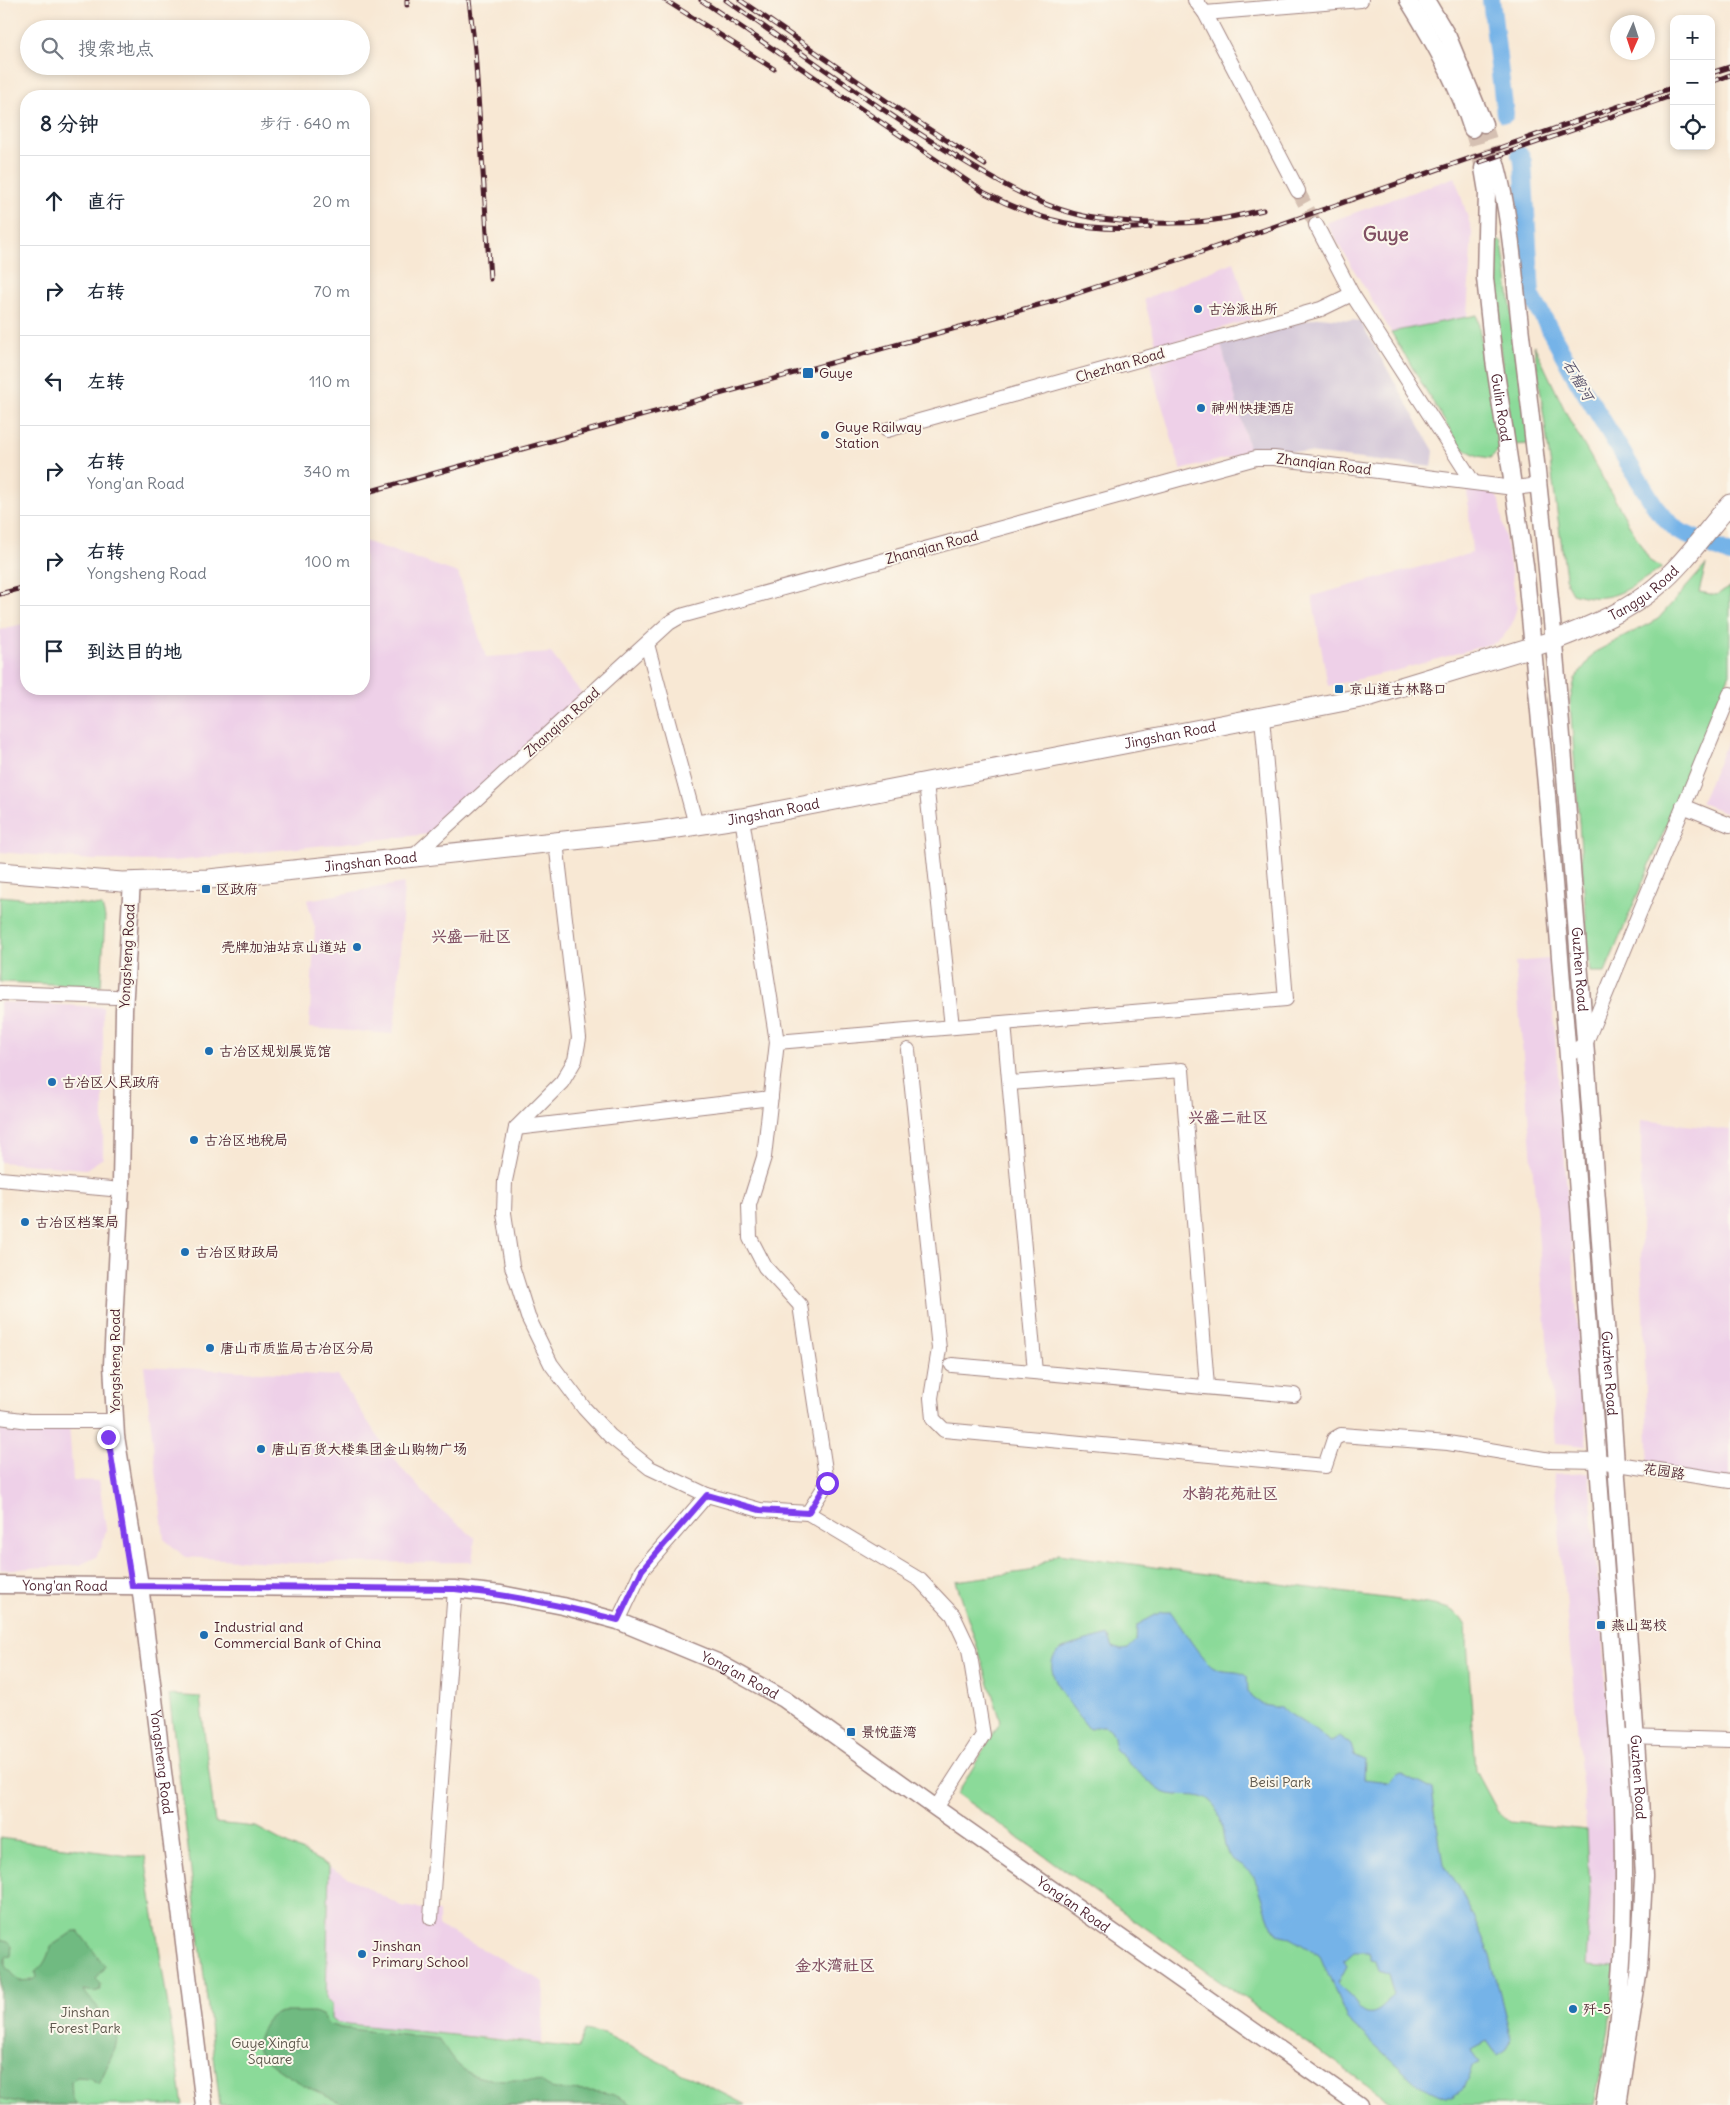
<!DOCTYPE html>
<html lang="zh">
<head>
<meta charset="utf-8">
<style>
	body { margin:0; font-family:Delius,"LXGW WenKai TC",sans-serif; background:#f2f2f3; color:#1f2937 }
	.controls { position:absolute; right:15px; top:15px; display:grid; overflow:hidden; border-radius:10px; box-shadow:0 2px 8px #0003 }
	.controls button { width:45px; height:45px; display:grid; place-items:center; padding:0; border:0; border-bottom:1px solid #e0e1e3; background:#fff; color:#1f2937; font:25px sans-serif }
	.compass { position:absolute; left:1610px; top:15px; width:45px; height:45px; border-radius:50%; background:#fff; box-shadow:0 2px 8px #0003; rotate:183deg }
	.stop { position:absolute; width:15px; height:15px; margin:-11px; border:4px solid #7c3aed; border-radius:50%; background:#fff }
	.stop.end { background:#7c3aed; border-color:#fff; box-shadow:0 1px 5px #0008 }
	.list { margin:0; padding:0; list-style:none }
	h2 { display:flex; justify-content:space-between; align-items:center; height:65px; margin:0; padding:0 20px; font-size:21px }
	h2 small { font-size:16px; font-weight:400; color:#747a83 }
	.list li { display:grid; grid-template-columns:32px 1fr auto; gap:15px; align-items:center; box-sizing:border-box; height:90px; padding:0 20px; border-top:1px solid #e0e1e3 }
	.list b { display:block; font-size:19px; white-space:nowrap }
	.list p { margin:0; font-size:16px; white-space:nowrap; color:#747a83 }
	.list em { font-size:16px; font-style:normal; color:#747a83 }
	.icon { flex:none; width:28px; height:28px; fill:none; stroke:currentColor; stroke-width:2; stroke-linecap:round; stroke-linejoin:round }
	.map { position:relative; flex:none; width:1730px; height:2105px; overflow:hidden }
	.search { position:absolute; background:#fff; box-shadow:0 2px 8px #0003; left:20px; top:20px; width:350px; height:55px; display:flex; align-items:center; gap:12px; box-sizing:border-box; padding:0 18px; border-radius:28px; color:#747a83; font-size:19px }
	.panel { position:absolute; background:#fff; box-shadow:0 2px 8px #0003; left:20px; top:90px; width:350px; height:605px; border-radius:20px }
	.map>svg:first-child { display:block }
	.built { fill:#eed0e8 }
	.industrial { fill:#ccbed4 }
	.green { fill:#8bda99; stroke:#6a7c62 }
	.forest { fill:#70ba81; stroke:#5d6c56 }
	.water { fill:#74b3e8; stroke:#5f698a; fill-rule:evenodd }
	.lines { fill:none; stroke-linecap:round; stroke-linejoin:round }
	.river { stroke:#74b3e8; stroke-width:18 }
	.minor-tunnel { stroke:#d5c0b2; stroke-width:14; stroke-dasharray:14 7; stroke-linecap:butt }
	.major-tunnel { stroke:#d5c0b2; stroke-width:16; stroke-dasharray:16 8; stroke-linecap:butt }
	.minor-casing { stroke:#a18480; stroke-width:16 }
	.major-casing { stroke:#a18480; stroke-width:19 }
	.highway-casing { stroke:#a18480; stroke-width:21 }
	.minor { stroke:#fff; stroke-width:14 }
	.major { stroke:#fff; stroke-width:16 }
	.highway { stroke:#fff; stroke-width:19 }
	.rail-casing { stroke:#4a1f2b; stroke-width:5 }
	.rail { stroke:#fbf7ec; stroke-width:3; stroke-dasharray:9; stroke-linecap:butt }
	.route { stroke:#7c3aed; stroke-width:6 }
	.poi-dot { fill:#1f6fb2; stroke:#fbf7ec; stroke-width:2 }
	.labels { text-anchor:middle; stroke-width:4; stroke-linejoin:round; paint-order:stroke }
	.poi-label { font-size:14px; fill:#4a1f2b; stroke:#fbf7ec; text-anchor:start }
	.street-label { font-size:14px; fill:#4a1f2b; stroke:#fbf7ec }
	.park-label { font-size:14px; fill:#5e574c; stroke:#fbf7ec }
	.water-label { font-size:15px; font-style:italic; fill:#59536d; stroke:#fbf7ec }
	.quarter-label { font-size:16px; font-weight:bold; fill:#815063; stroke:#fbf7ec }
	.district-label { font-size:19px; font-weight:bold; fill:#815063; stroke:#fbf7ec }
</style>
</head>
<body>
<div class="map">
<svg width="1730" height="2105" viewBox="0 0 1730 2105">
	<rect width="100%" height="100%" fill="#fbf7ec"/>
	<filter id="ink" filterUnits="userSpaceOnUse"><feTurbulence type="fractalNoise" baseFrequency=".02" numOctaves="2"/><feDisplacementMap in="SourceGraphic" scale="10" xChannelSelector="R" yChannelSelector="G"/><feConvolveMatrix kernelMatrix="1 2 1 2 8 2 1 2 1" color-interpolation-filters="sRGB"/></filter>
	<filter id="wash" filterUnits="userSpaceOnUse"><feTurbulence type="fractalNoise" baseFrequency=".0096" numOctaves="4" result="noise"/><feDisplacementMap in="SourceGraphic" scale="20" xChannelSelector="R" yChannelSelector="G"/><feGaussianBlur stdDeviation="1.12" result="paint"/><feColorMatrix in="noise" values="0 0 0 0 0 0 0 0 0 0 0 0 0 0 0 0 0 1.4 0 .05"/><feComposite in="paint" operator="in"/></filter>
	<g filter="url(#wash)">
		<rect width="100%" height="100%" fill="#f8e8d4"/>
		<g class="built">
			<path d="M1455,177l17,54 -5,86 -76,15 -65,-109z"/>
			<path d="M1234,262l18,57 -95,28 -13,-48z"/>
			<path d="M1221,344l29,108 -69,18 -31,-106z"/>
			<path d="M1467,489l28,4 4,8 18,105 -5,18 -9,13 -6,5 -102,29 -67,15 -16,-90 160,-43z"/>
			<path d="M364,541l94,32 28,84 65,-4 31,41 -152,140 -256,27 -81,-1 -93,-8v-222l26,-7v66h338z"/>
			<path d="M1730,735v79l-29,-11z"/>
			<path d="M404,883l-7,122 -4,29 -84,-6 6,-100 -8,-28z"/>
			<path d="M1549,959l38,487 -31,-3 -41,-481z"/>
			<path d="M0,1002l103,5v151l-17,11 -86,-7z"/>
			<path d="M1641,1120l89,10v355l-81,-13 -8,-216z"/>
			<path d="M144,1366l194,10 36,55 28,38 33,36 40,33 -3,24 -180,1 -107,-6 -21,-18z"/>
			<path d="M0,1423l69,3 4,54 26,1 7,48 -4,17 -6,11 -16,8 -80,5z"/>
			<path d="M1589,1473l27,336 3,85 -4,73 -29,-1 4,-72 -2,-47 -34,-372z"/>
			<path d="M256,1827l145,79 38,5v15l105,56 -2,61 -204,-20 -6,-5v-14l-6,-4z"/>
		</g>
		<path class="industrial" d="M1319,317l41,4 74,130 -2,16 -166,-19 -16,4 -29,-108z"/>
		<g class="green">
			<path d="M1496,239l6,4 27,193 -1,8 -13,1 -3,-7 -18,-136 -3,-59z"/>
			<path d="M1477,315l22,135 -9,8 -12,-2 -18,-9 -69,-115z"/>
			<path d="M1534,345l36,76 80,140 12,7c-34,20 -49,38 -90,25l-5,-9z"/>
			<path d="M1706,565l-7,27 17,3 14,-8v87l-125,298h-15l-20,-271 5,-22 20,-27 63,-33z"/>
			<path d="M0,896l102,10 3,11 -4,69 -101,-4z"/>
			<path d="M1058,1554l370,50c19,4 28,4 38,22l10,145 21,39 13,12 77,8 3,64 -4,71 29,2 -6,61 -16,77h-198l-438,-311 44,-73 -45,-140 73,-10z"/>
			<path d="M169,1695l31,2 15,126 41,4 73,39 -3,134 6,4v14l6,5 240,25 7,-18 20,4 141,71h-526z"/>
			<path d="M0,1838l129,18h16l38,249h-183z"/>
		</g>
		<g class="forest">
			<path d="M74,1931h4l27,35 -9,13 5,5 -1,6 -6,2 -10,-2c8,16 19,13 14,33l16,11 3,5 -2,10 -16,35 -9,-6 -13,-1 -6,5 1,14 4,9c-25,0 -53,0 -76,-7v-23l3,-7h-3v-129l8,2 4,4 -1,11 -5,1v9l13,15 14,-1 3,-3 -1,-5c9,-6 13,-15 15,-25z"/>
			<path d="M282,2012h32l9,3 5,9 13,4 98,11c8,11 14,24 27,32 20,13 48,7 71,10 5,1 9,5 14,7 26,6 58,-3 80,17h-282c-19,-5 -83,-37 -91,-55 -2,-6 1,-13 3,-18 4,-11 10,-18 21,-20z"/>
		</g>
		<path class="water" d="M1161,1612h10c9,13 31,49 43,56 10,6 24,1 33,8l1,15 5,7 10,7 18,3 50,33 9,-5 11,9 3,10 11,5 -1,19 25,3 7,-7 6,-1 30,16 11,75 16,21 31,69 21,83 -5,11 -9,6 -10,-14 -15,8 8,15 -8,3 -9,22 -11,8h-7l-28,-13 -70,-65 -27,-63 -29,-18 -14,-3c-12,-18 -13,-41 -25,-60 -6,-9 -20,-12 -25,-23 -6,-14 -3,-39 -16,-50 -11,-11 -33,-3 -48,-10 -12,-6 -37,-33 -49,-43 2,-9 -1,-24 -13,-23 -5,0 -7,3 -12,3 -13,-18 -58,-65 -26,-80 14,-7 31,-9 45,-14l5,12 8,3 7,-1 8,-8 1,-16zM1354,1952h13l3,2v6l5,1 3,9 10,4 6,21c-9,10 -22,28 -35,12 -1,-2 -2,-5 -4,-7 -6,-6 -12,-10 -17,-17l9,-17 -3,-5z"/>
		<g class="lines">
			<g class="river">
				<path d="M1491,0l14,114"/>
				<path d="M1520,155l3,7 8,133 44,81 83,135 20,20 52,23"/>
			</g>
		</g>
	</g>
	<g filter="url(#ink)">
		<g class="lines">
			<path class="minor-tunnel" d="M1298,191l18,34"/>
			<g class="major-tunnel">
				<path d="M1484,124l12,39"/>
				<path d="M1472,129l11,39"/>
			</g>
			<defs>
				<g id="minor">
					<path d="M1195,0l10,13 93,178"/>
					<path d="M1205,13l156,-13"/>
					<path d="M1316,225l36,69 121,188"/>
					<path d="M887,430l434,-121 31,-15"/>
					<path d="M647,644l49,181"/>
					<path d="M926,782l26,245"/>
					<path d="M1683,806l47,19"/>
					<path d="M742,818l35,224 -13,115 -15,48 1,33 15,29 35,38 27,178 -19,30"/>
					<path d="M556,842l23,196 -4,22 -13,22 -46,46 -11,53 -1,32 8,53 16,51 23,47 33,44 26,28 40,32 57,27 53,15 48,3 112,67 33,35 16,34 14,86 -47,73"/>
					<path d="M413,857l256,-234 12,-7 575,-158h18l240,30 25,-3"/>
					<path d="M0,993l115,4"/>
					<path d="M1004,1023l31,349"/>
					<path d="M777,1042l509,-43 -24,-282"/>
					<path d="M908,1050l31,299 -8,49 2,21 11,11 381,36 9,-27 7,-4 107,8 102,17 48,1 132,20"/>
					<path d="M1568,1057l18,-15 144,-348"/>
					<path d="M1010,1083l172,-13 25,316"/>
					<path d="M516,1128l255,-30"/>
					<path d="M0,1179l111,10"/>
					<path d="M952,1365l342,30"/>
					<path d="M0,1417l29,4h78"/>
					<path d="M618,1621l24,-51 65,-75"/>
					<path d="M1626,1737l104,3"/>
					<path d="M431,1918l24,-329"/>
				</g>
				<g id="major">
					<path d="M1408,0c25,40 50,84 64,129"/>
					<path d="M1426,0l22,37 36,87"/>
					<path id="s1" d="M1496,163c16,58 19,128 27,188 17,136 30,273 41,410 27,345 51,691 76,1036l4,80 -5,92 -21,136"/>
					<path id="s2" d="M1483,168l4,24 -2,86 9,82 31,205 22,230 21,262 55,747c2,79 2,159 -8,237 -3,21 -7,43 -11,64"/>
					<path id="s3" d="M132,881l-8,129 -3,174 -9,181 4,71 24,149 64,520"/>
					<path id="s4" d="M0,1585l455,4 46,5 62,12 55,15 99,41 67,37 152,109 423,297"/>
				</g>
				<g id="highway">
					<path id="s5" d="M0,872l122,10 87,-3 449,-48 84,-13 629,-122 184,-56c35,-14 72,-28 101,-53 29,-24 50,-56 74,-83"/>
				</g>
			</defs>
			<use href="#minor" class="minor-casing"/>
			<use href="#major" class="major-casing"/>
			<use href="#highway" class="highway-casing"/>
			<use href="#minor" class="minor"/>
			<use href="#major" class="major"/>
			<use href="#highway" class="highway"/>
			<defs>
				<g id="rail">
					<path d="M407,0v5"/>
					<path d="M469,0l6,50 15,229"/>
					<path d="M665,0l109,69"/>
					<path d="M701,0l284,193c54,28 104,40 165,34"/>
					<path d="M726,0c70,49 138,99 210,144 50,31 105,67 165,75 34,4 72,6 106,2 19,-2 37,-7 56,-11"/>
					<path d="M740,0l164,113 81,52"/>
					<path d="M1711,73l19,-6"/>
					<path d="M1711,82l19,-7"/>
					<path d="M1480,162l194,-67"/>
					<path d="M364,493l696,-194 127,-42 487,-170"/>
					<path d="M0,594l26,-7"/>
				</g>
			</defs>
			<use href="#rail" class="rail-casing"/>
			<use href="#rail" class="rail"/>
		</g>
	</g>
	<g class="lines" filter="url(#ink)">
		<path class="route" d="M108,1437l24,149 323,3c56,6 109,17 163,31l24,-50 65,-75 53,15 48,3 19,-30"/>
	</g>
	<g class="poi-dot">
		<circle cx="1198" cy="309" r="5"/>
		<rect x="802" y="367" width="12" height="12" rx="2.5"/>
		<circle cx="1201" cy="408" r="5"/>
		<circle cx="825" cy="435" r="5"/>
		<rect x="1334" y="684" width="10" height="10" rx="2.5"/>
		<rect x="201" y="884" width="10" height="10" rx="2.5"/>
		<circle cx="357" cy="947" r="5"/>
		<circle cx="209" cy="1051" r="5"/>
		<circle cx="52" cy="1082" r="5"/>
		<circle cx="194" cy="1140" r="5"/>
		<circle cx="25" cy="1222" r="5"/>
		<circle cx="185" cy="1252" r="5"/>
		<circle cx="210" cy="1348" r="5"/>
		<circle cx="261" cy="1449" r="5"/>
		<rect x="1596" y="1620" width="10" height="10" rx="2.5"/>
		<circle cx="204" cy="1635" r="5"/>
		<rect x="846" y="1727" width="10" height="10" rx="2.5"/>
		<circle cx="362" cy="1954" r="5"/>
		<circle cx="1573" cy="2009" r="5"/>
	</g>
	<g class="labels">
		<g class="poi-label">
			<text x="1208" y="314">古治派出所</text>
			<text x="819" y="378">Guye</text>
			<text x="1211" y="413">神州快捷酒店</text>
			<text x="835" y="432">Guye Railway<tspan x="835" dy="16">Station</tspan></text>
			<text x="1349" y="694">京山道古林路口</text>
			<text x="216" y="894">区政府</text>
			<text x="347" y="952" text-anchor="end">壳牌加油站京山道站</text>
			<text x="219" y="1056">古冶区规划展览馆</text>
			<text x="62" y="1087">古冶区人民政府</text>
			<text x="204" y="1145">古冶区地税局</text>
			<text x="35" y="1227">古冶区档案局</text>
			<text x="195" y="1257">古冶区财政局</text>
			<text x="220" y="1353">唐山市质监局古冶区分局</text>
			<text x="271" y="1454">唐山百货大楼集团金山购物广场</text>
			<text x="1611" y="1630">燕山驾校</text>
			<text x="214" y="1632">Industrial and<tspan x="214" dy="16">Commercial Bank of China</tspan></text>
			<text x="861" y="1737">景悦蓝湾</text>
			<text x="372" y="1951">Jinshan<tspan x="372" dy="16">Primary School</tspan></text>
			<text x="1583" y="2014">歼-5</text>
		</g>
		<g class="street-label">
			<text transform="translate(1120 365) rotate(-16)" y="5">Chezhan Road</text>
			<text dy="5" stroke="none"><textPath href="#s2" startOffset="241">Gulin Road</textPath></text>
			<text transform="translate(1324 464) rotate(7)" y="5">Zhanqian Road</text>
			<text transform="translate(932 547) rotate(-15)" y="5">Zhanqian Road</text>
			<text dy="5" stroke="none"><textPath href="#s5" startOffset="1680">Tanggu Road</textPath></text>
			<text transform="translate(562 722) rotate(-42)" y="5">Zhanqian Road</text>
			<text dy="5" stroke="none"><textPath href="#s5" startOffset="1182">Jingshan Road</textPath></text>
			<text dy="5" stroke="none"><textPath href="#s5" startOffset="778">Jingshan Road</textPath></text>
			<text dy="5" stroke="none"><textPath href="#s5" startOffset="372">Jingshan Road</textPath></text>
			<text transform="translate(127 956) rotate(-87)" y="5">Yongsheng Road</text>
			<text dy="5" stroke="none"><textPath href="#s1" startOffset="811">Guzhen Road</textPath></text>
			<text transform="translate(115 1361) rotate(-90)" y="5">Yongsheng Road</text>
			<text dy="5" stroke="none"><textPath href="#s1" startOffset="1216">Guzhen Road</textPath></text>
			<text transform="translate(1664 1471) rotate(9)" y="5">花园路</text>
			<text dy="5" stroke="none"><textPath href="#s4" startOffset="65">Yong'an Road</textPath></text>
			<text dy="5" stroke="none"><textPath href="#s4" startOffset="755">Yong'an Road</textPath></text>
			<text dy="5" stroke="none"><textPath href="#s3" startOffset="885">Yongsheng Road</textPath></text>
			<text dy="5" stroke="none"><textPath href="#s1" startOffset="1621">Guzhen Road</textPath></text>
			<text dy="5" stroke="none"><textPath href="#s4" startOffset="1160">Yong'an Road</textPath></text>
		</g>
		<g class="park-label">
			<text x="1280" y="1787">Beisi Park</text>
			<text x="85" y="2017">Jinshan<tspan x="85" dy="16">Forest Park</tspan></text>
			<text x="270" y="2048">Guye Xingfu<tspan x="270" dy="16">Square</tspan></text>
		</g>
		<g class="water-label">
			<text transform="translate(1578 380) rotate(60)" y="5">石榴河</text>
		</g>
		<g class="quarter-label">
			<text x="471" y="942">兴盛一社区</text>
			<text x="1228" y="1123">兴盛二社区</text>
			<text x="1230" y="1499">水韵花苑社区</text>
			<text x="835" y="1971">金水湾社区</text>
		</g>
		<g class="district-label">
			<text x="1386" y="241">Guye</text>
		</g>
	</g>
</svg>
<div class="controls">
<button>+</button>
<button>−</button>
<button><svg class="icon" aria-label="locate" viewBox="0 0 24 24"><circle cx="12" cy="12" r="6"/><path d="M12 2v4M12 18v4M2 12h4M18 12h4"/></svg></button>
</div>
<svg class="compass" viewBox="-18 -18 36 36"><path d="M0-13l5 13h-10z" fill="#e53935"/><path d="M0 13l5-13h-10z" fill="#747a83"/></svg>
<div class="stop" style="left:827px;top:1483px"></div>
<div class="stop end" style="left:108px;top:1437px"></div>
<div class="search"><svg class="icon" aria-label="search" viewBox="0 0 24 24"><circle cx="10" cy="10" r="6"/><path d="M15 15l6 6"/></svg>搜索地点</div>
<section class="panel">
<h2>8 分钟<small>步行 · 640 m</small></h2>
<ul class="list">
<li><svg class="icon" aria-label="ahead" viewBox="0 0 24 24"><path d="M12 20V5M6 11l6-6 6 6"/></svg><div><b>直行</b></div><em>20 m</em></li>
<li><svg class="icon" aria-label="right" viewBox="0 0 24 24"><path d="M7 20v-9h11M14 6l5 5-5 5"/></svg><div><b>右转</b></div><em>70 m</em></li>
<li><svg class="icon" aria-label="left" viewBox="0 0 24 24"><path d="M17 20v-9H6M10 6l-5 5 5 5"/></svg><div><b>左转</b></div><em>110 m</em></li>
<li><svg class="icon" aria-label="right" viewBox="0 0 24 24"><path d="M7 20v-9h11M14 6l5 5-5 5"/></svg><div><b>右转</b><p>Yong'an Road</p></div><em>340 m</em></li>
<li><svg class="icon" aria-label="right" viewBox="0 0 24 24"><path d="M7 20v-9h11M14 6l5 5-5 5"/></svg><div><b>右转</b><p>Yongsheng Road</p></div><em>100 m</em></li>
<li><svg class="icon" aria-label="arrive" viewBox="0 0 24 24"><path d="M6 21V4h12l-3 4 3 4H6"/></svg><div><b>到达目的地</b></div></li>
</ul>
</section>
</div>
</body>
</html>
